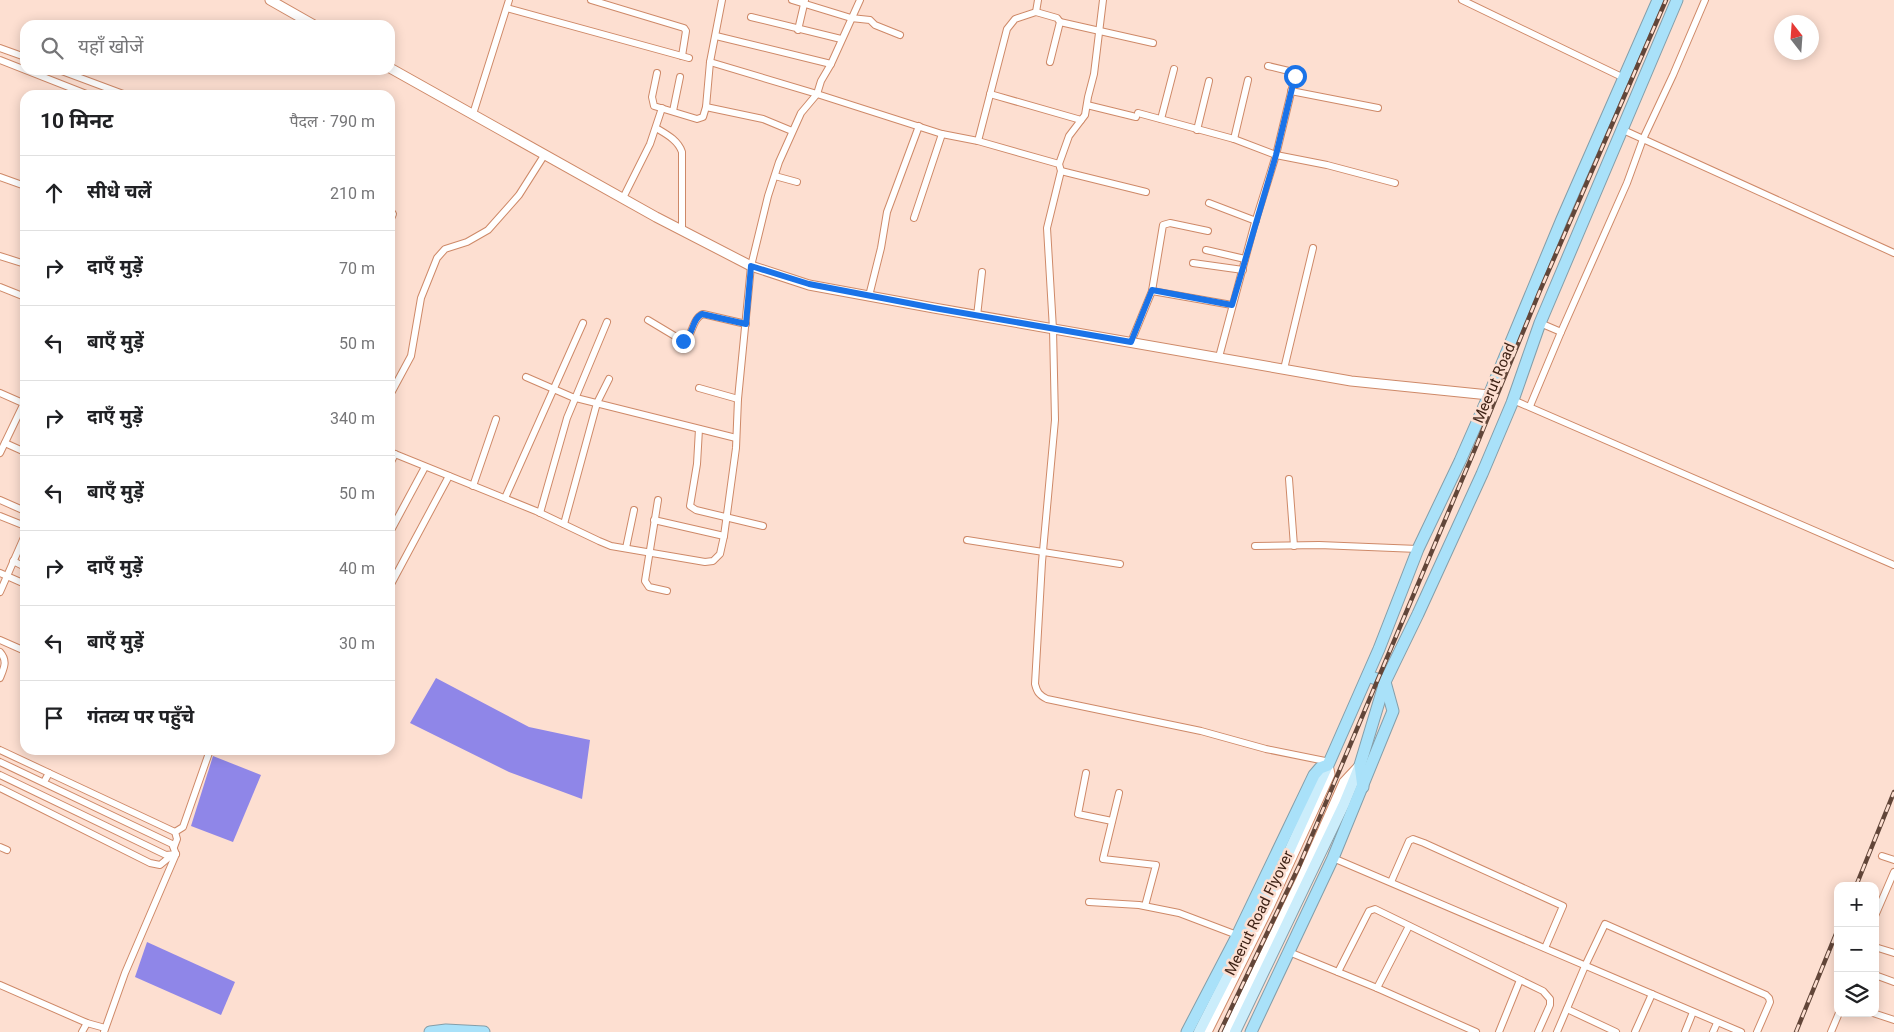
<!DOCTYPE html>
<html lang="hi">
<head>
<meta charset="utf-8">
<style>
	body { margin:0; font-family:Roboto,"Noto Sans Devanagari",sans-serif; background:#f6f6f6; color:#202124 }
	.controls { position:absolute; right:15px; bottom:15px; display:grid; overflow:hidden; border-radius:10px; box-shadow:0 2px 12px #0003 }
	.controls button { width:45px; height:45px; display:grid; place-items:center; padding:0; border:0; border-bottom:1px solid #e0e0e0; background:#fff; color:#202124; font:25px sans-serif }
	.compass { position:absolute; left:1774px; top:15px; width:45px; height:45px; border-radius:50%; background:#fff; box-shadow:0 2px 12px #0003; rotate:343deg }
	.stop { position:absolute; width:15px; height:15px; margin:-11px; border:4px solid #1a73e8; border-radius:50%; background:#fff }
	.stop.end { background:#1a73e8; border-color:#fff; box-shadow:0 1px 5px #0008 }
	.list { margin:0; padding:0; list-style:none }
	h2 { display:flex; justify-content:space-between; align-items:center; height:65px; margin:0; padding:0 20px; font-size:21px }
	h2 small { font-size:16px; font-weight:400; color:#757577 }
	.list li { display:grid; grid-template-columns:32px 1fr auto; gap:15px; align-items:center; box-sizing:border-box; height:75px; padding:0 20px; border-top:1px solid #e0e0e0 }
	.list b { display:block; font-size:19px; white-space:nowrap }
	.list em { font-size:16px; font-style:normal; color:#757577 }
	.icon { flex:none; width:28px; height:28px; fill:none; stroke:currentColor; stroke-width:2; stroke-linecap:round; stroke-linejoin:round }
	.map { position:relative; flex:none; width:1894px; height:1032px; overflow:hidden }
	.search { position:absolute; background:#fff; box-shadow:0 2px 12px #0003; left:20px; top:20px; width:375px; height:55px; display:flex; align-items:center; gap:12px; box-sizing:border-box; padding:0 18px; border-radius:15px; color:#757577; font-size:19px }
	.panel { position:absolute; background:#fff; box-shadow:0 2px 12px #0003; left:20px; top:90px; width:375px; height:665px; border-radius:15px }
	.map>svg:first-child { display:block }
	.water { fill:#8f86e8 }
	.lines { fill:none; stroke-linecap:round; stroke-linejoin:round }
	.street-casing { stroke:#ce8968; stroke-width:8 }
	.secondary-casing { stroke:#ce8968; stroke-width:11 }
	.primary-casing { stroke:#849ea9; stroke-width:12 }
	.highway-casing { stroke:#849ea9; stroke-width:13 }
	.street { stroke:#fff; stroke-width:6 }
	.secondary { stroke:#fff; stroke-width:9 }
	.primary { stroke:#cbedfb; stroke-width:10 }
	.highway { stroke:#a9e1f9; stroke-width:11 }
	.rail-casing { stroke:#624639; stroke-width:4.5 }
	.rail { stroke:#fddfd1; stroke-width:2.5; stroke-dasharray:8; stroke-linecap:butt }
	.route { stroke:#1a73e8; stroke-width:6 }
	.labels { text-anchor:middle; stroke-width:5; stroke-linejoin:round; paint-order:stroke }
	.street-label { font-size:15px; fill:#3e2215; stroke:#fddfd1 }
</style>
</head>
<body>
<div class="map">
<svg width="1894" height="1032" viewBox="0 0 1894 1032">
	<rect width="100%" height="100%" fill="#fddfd1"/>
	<g class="water">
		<path d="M436,678l93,49 61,13 -8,59 -73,-27 -99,-49z"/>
		<path d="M213,756l48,19 -28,67 -42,-16z"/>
		<path d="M147,942l88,40 -14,33 -86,-38z"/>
	</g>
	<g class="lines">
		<defs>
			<g id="street">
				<path d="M591,0l93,28 2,3 -4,25"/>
				<path d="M792,0l59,18 19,2 5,5 25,10"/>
				<path d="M1038,0l-2,12 21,6 3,4 -10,40"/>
				<path d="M1462,0l162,78"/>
				<path d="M507,8l182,50"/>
				<path d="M751,17l90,22"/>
				<path d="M1060,22l93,21"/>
				<path d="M798,30l7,-30"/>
				<path d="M716,36l115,28"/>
				<path d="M0,48l25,9"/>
				<path d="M0,60l89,35"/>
				<path d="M710,62l107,32 125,40 36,7 81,23 2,7 -14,57 6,101 2,91 -13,142 -7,122c2,8 4,11 12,15l154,32 65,18 64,13"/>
				<path d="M59,70l67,25"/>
				<path d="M657,73l-5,24 2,9 43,13 6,-2 3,-10 4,-45 12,-62"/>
				<path d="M1291,91l87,17"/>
				<path d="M990,94l91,26"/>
				<path d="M1087,105l49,12"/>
				<path d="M706,107l57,12 29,12"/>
				<path d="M673,111l7,-34"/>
				<path d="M1138,113l96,26 42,16 51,10 68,18"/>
				<path d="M473,114l36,-114"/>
				<path d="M1161,119l13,-50"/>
				<path d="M656,128c10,6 22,12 26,24v78"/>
				<path d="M1621,129l273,124"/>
				<path d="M1197,130l12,-49"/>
				<path d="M1234,139l14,-59"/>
				<path d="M978,141l29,-112 8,-10 21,-7"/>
				<path d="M1059,164l10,-28 16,-21 3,-18 6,-23 9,-74"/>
				<path d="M1061,171l85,21"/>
				<path d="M775,176l22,6"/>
				<path d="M0,177l25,9"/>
				<path d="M623,198l27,-54 12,-36"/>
				<path d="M1209,203l47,18"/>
				<path d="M390,210l3,4 -3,7"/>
				<path d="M914,218l28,-84"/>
				<path d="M1206,250l39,9"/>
				<path d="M0,256l25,8"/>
				<path d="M1193,263l50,7"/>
				<path d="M0,287l25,10"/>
				<path d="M1152,291l80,14"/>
				<path d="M869,296l12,-48 6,-36 32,-86"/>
				<path d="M977,316l5,-44"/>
				<path d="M648,320l35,21c11,-5 8,-22 20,-27l43,10"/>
				<path d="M1540,323l21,9"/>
				<path d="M1131,342l21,-51 11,-66 7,-2 38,8"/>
				<path d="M1219,357l35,-131 22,-71 19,-79 -2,-4 -25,-6"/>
				<path d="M1284,369l29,-121"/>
				<path d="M526,377l46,20 164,41"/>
				<path d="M699,388l39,11"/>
				<path d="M0,393l25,11"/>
				<path d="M390,395l21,-39 10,-58 16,-40 8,-9 22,-7 21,-12 31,-35 26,-41"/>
				<path d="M1513,400l381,165"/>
				<path d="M1530,406l31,-74 66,-149 16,-44 30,-64 32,-75"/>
				<path d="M699,429l-2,35 -7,42 6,4 67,16"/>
				<path d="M5,443l20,9"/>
				<path d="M390,452l146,59 63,30 12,5 94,16 8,-1 7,-7 4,-18 12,-88 2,-49 13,-133 17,-70 11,-34 22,-49 16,-19 4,-13 10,-17 29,-64"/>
				<path d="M0,453l24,-50"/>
				<path d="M390,464l5,-10"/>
				<path d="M1289,479l5,67"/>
				<path d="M473,486l23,-67"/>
				<path d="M505,498l78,-175"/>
				<path d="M0,500l25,11"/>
				<path d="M658,500l-13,81 4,6 18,4"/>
				<path d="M540,513l27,-95 40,-96"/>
				<path d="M0,516l25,10"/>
				<path d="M654,520l70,16"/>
				<path d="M564,524l33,-121 12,-24"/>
				<path d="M390,532l35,-65"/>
				<path d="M967,540l153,24"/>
				<path d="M1255,546l64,-1 99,4"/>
				<path d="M626,548l8,-38"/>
				<path d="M13,561l12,6"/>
				<path d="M0,573l25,11"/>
				<path d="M390,586l59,-110"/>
				<path d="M0,592l25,-57"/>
				<path d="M0,640l25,11"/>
				<path d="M0,652c8,9 4,16 0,26"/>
				<path d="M0,750l49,23"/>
				<path d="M0,762l172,82 4,10 -10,1 -166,-80"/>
				<path d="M1086,773l-8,41 34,7"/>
				<path d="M44,782l5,-9 126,59 2,7 -3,8"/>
				<path d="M0,788l150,75 10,2 12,-10"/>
				<path d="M1119,793l-16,66 53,6 -11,41"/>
				<path d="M175,832l8,-5 27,-77"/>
				<path d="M0,847l7,3"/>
				<path d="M1882,856l12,4"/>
				<path d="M1333,858l408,174"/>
				<path d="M1391,882l18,-41 4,-2 11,4 139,63 -18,42"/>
				<path d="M1089,902l50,3 40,8 58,22"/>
				<path d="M1875,916l19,-44"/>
				<path d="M1875,947l19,6"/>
				<path d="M1289,952l88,36 99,44"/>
				<path d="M1338,972l31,-61 6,-2 168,82 7,8v6l-12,27"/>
				<path d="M1875,975l19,7"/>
				<path d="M0,985l87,38 18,5"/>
				<path d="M1377,988l32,-62"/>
				<path d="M1567,1009l49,23"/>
				<path d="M1873,1013l21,7"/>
				<path d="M82,1032l5,-9"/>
				<path d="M104,1032l21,-59 51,-119"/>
				<path d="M1499,1032l21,-52"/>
				<path d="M1557,1032l28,-66 20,-42 161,71 3,3 1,4 -13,30"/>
				<path d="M1635,1032l17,-38"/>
				<path d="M1685,1032l8,-20"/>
				<path d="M1713,1032l4,-9"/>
				<path d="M1831,1032l8,-19"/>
			</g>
			<g id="secondary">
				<path d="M270,0l44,25"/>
				<path d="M390,68l266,149 95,49 58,19 125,23 417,73 138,14"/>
				<path d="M1207,1032l62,-125 61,-133 -2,-9"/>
				<path d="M1227,1032l73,-151 44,-99 14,-15"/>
			</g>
			<g id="primary">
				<path d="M1199,1032l79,-156 50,-111"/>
				<path d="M1235,1032l109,-228 16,-39"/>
			</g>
			<g id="highway">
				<path d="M1363,787l-3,-22 25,-83 33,-68 64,-140 30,-71 28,-80 137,-323"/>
				<path d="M430,1032l16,-2 38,2"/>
				<path d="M1187,1032l48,-92 79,-165 6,-7 8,-3 51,-116 39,-100 42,-88 29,-66 73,-176 96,-219"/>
				<path d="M1251,1032l82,-174 60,-147 -8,-29 -17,-6"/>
			</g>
		</defs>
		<use href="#street" class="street-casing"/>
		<use href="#secondary" class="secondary-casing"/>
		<use href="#primary" class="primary-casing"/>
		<use href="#highway" class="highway-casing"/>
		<use href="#street" class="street"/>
		<use href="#secondary" class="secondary"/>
		<use href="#primary" class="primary"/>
		<use href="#highway" class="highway"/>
		<defs>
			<g id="rail">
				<path d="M1856,886l38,-94"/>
				<path d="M1220,1032l80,-168 175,-415 64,-156 127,-293"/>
				<path d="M1796,1032l42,-103"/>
			</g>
		</defs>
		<use href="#rail" class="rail-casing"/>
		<use href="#rail" class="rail"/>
	</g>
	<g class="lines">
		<path class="route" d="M683,341c11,-5 8,-22 19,-27l44,10 5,-58 58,18 125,24 197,34 21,-52 80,15 44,-150 19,-79"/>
	</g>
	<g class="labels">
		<g class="street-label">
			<text transform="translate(1494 383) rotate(-67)" y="5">Meerut Road</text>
			<text transform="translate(1259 913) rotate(-64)" y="5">Meerut Road Flyover</text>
		</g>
	</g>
</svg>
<div class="controls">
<button>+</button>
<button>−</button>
<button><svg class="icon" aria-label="layers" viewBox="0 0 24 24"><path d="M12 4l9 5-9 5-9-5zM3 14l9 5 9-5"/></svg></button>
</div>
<svg class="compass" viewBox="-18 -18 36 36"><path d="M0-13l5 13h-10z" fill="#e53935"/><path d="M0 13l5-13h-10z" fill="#757577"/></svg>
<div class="stop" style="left:1295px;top:76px"></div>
<div class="stop end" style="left:683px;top:341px"></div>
<div class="search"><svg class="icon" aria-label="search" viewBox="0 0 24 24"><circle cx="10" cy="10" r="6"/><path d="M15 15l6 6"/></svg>यहाँ खोजें</div>
<section class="panel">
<h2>10 मिनट<small>पैदल · 790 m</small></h2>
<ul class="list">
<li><svg class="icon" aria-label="ahead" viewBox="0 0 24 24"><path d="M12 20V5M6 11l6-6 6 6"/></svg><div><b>सीधे चलें</b></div><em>210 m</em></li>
<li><svg class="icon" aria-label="right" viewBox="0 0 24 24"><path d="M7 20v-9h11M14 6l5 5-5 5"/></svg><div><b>दाएँ मुड़ें</b></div><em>70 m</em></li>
<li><svg class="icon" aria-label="left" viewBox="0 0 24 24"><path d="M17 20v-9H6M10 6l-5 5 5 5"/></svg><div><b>बाएँ मुड़ें</b></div><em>50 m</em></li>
<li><svg class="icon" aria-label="right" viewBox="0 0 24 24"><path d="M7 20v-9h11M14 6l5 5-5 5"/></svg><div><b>दाएँ मुड़ें</b></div><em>340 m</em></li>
<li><svg class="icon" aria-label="left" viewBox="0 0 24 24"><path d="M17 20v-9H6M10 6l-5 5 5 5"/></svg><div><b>बाएँ मुड़ें</b></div><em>50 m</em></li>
<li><svg class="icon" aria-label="right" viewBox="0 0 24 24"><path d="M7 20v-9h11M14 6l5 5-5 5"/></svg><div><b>दाएँ मुड़ें</b></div><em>40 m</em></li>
<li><svg class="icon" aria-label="left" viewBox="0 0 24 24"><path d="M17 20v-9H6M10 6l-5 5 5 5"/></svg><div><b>बाएँ मुड़ें</b></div><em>30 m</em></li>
<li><svg class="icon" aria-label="arrive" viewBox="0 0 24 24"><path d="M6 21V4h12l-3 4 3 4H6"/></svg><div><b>गंतव्य पर पहुँचे</b></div></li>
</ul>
</section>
</div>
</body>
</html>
